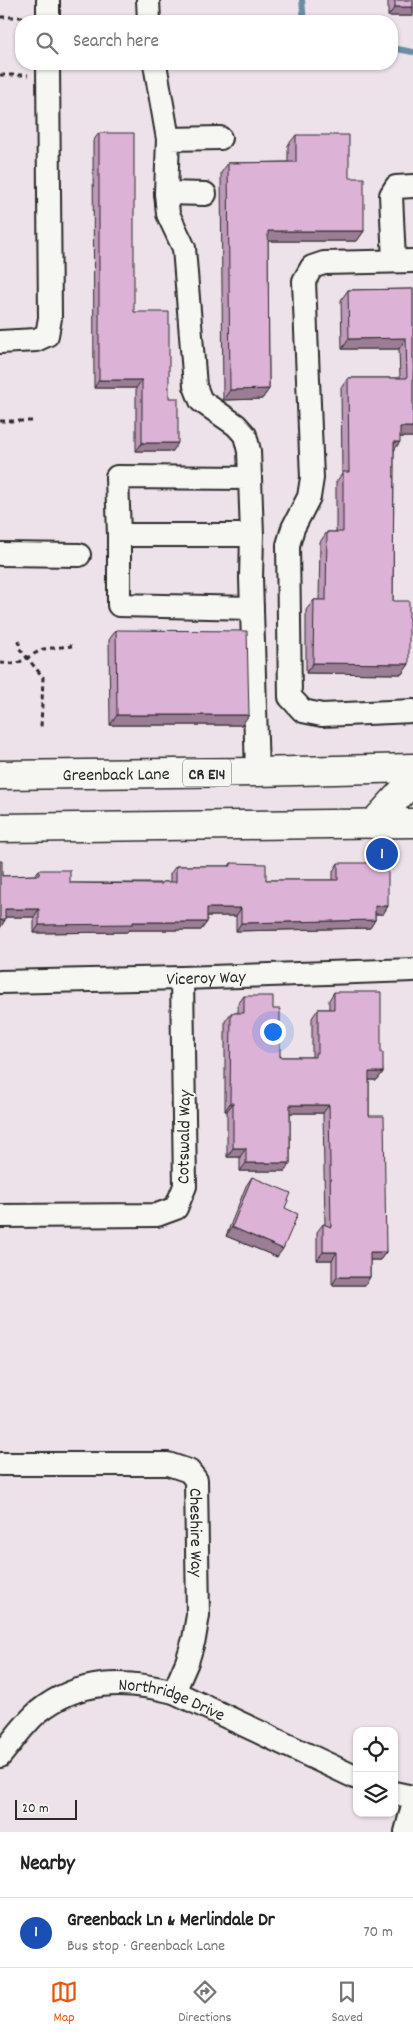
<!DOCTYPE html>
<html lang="en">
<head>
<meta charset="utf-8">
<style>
	body { margin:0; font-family:Dekko,sans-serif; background:#f6f6f6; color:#222 }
	.controls { position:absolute; right:15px; bottom:15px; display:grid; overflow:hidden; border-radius:10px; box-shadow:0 1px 4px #0004 }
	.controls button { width:45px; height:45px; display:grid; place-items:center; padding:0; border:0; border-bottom:1px solid #e0e0e0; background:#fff; color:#222; font:25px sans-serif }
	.scale { position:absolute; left:15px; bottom:12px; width:62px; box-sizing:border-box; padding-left:5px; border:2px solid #2b2b2b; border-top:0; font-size:14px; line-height:18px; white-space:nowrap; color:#2b2b2b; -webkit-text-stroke:4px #f6f6f2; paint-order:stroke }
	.you { position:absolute; left:272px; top:1031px; width:18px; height:18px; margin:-12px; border:4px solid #fff; border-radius:50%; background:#1a73e8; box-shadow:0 0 0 8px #1a73e833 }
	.badge { display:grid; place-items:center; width:32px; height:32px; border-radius:50%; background:#ea580c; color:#fff; font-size:16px; font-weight:700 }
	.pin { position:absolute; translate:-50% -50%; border:2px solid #fff; box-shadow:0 1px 5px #0006 }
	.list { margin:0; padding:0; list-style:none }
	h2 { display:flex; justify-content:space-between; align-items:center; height:65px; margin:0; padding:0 20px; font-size:21px }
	h2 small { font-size:16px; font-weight:400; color:#767676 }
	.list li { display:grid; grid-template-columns:32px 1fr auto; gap:15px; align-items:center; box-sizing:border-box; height:70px; padding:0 20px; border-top:1px solid #e0e0e0 }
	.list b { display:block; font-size:19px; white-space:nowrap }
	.list p { margin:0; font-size:16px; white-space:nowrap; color:#767676 }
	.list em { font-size:16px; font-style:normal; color:#767676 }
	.icon { flex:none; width:28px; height:28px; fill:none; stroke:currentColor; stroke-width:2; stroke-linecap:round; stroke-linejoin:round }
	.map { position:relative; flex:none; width:413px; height:1832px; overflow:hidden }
	.search { position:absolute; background:#fff; box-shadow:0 1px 4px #0004; left:15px; right:15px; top:15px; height:55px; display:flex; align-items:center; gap:12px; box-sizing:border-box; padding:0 18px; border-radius:20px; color:#767676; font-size:19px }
	.sheet { height:135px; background:#fff }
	nav { display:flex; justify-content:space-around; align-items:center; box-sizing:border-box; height:70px; border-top:1px solid #e0e0e0; background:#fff; font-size:14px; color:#767676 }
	nav a { display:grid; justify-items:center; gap:2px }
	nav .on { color:#ea580c }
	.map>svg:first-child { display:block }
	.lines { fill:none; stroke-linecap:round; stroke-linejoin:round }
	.stream { stroke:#6b8ea5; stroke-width:6 }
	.minor-casing { stroke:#2b2b2b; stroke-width:26 }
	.major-casing { stroke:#2b2b2b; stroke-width:31 }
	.path { stroke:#2b2b2b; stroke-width:3; stroke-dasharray:5 4; stroke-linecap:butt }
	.minor { stroke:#f6f6f2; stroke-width:22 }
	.major { stroke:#f6f6f2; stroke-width:28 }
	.wall { fill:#be99b9; stroke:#2b2b2b }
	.shaded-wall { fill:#9b7d96; stroke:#2b2b2b }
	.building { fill:#ddb2d7; stroke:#2b2b2b }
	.labels { text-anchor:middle; stroke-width:4; stroke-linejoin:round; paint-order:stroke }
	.shield { fill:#f6f6f2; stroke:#686867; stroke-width:1 }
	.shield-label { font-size:16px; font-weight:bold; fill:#2b2b2b }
	.street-label { font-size:18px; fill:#2b2b2b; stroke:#f6f6f2 }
</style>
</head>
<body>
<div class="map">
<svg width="413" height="1832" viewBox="0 0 413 1832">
	<rect width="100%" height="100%" fill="#eee2ea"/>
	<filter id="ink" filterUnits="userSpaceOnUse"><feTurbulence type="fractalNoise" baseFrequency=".02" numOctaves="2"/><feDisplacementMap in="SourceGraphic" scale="10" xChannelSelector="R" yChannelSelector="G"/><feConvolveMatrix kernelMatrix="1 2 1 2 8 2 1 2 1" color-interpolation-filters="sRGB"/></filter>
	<g filter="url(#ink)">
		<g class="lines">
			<g class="stream">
				<path d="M302,0l2,21"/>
				<path d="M392,48l21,4"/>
			</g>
			<defs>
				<g id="minor">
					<path d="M48,0v21"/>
					<path d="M148,0l1,21"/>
					<path d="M155,64l13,75"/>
					<path d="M220,138l-52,1 -2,54 2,21 16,34 11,138 6,15 35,24 9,10 4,16 1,27"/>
					<path d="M166,193l39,1"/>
					<path d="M394,261l-3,-66 5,-8 17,-1"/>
					<path d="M413,261l-89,2 -12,4 -8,14 8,197 -3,19 -16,31 -5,17 2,152 13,14 19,4 91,-4"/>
					<path d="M0,342l36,-2 11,-5 3,-17 -2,-254"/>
					<path d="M119,535v70l133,3"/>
					<path d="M252,535l-2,-57 -133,-1 2,58h133l-1,43 6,194"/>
					<path d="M0,554l79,1"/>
					<path id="s1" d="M0,982l182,-4 231,-8"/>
					<path d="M0,1216l157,-1 19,-7 9,-22 -3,-208"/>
					<path id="s2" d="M0,1464h168l21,7 7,9 2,135 -4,24 -7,23 -13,30"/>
					<path id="s3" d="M0,1756c12,-14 24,-32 38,-44 41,-33 87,-33 136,-20l183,86"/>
					<path d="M394,1793l19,4"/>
					<path d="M406,1832l7,-26"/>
				</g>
				<g id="major">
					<path id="s4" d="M0,775l257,-3 156,-4"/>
					<path d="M373,824l40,-44"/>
					<path d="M0,828l413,-5"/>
				</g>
			</defs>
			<use href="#minor" class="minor-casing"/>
			<use href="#major" class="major-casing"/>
			<g class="path">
				<path d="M0,17h28"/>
				<path d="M0,75h28"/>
				<path d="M0,421h34"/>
				<path d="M19,640v8l24,29 -2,51"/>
				<path d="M0,663l16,1 27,-15 29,-3"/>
			</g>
			<use href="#minor" class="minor"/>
			<use href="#major" class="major"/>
		</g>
		<g class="wall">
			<rect x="388" y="0" width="25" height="16"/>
			<path d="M99,133l35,179 35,86 4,53h-37v-63h-42l-1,-247z"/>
			<path d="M296,135l53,43 15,53 -7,10h-89l1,148 -7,10 -39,1 -2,-227 7,-10 60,-1v-17z"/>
			<path d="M413,289v148h-13l-6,14 -1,150 16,63 -7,10 -96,-1v-63l8,-10h5l1,-58 7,-10h9v-50l6,-8 -1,-86 7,-10h52l-1,-29h-57l-1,-49 7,-10z"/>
			<path d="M116,630l126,95h-132l-1,-85z"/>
			<path d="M0,861l2,15 33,-1 4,-5 31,13h91l1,-1h8v-8l6,-8h53l2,-3 35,17h67v-9l5,-8 50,43 -5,8h-8v6l-5,8 -134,3v-15h-29v6l-6,8h-72l-2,2 -93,1v-16h-29v3l-5,8z"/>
			<path d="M334,992l47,61 2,19 -6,8h-8v36l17,136 -6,8h-10v17l-5,8h-33v-25h-15v-28l6,-8 2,1 -2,-112h-33v50l-5,8h-45v-14h-13v-46h-2v-90l6,-8h7v-9l6,-8 29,13 7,48h32v-39l6,-9h11v-9z"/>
			<path d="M252,1177l33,31 -8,49 -51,-21 20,-50z"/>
		</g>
		<g class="shaded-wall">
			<path d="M395,7h18v9h-25z"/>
			<path d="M268,231h96l-7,10h-96z"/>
			<path d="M406,338l-7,11h-57l7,-10z"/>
			<path d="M99,380h43l-6,8h-42z"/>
			<path d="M269,389l-7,10 -39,1 7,-10z"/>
			<path d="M400,427h13v10h-20z"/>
			<path d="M394,442h6l-7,10z"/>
			<path d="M142,443h36l-5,8h-37z"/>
			<path d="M313,663l96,1 -7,10 -96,-1z"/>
			<path d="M117,715h132l-7,10h-132z"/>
			<path d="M375,906h13l-5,8h-13z"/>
			<path d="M207,908h34l-5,8h-35z"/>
			<path d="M5,909h34l-5,8h-34z"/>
			<path d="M0,920h5l-5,8z"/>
			<path d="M375,920l-5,8 -134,3 5,-8z"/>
			<path d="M133,922h74l-6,8h-72l-2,2 -93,1 5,-8z"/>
			<path d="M369,1072h14l-6,8h-14z"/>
			<path d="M230,1103h3l-6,8h-2z"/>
			<path d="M290,1105h39l-6,8h-38z"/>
			<path d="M233,1148h13l-6,9h-13z"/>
			<path d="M246,1163h44l-5,8h-45z"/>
			<path d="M232,1227l51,22 -6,8 -51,-21z"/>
			<path d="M323,1252h14l-5,8h-15z"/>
			<path d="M370,1252h16l-6,8h-15z"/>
			<path d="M337,1277h33l-5,8h-33z"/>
		</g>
		<g class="building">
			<rect x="395" y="0" width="18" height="7"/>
			<path d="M99,133h35v179h35v86h9v45h-36v-63h-43z"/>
			<path d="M296,135h53v43h15v53h-96l1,158 -39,1 -2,-227 68,-1z"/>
			<path d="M413,289v138h-13v15h-6l-1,159h16v63l-96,-1 1,-63h12l1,-68h16v-60h6l-1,-94h59l-1,-40 -57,1 -1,-49z"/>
			<path d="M116,630l131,1 2,84h-132z"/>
			<path d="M0,861h2v15l37,-1v-5h31v13l92,1v-2h14v-16h55v-3l35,1v16h72v-17h50v43h-13v14l-134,3v-15h-34v14h-74v2l-94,1v-16h-34v11h-5z"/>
			<path d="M334,992h47v61h2v19h-14v44h15l2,136h-16v25h-33v-25h-14v-28l8,3 -2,-122h-39v58h-44v-15h-13v-45h-3l1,-90h13v-17h29v13h7v48h35v-4h3v-44h16z"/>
			<path d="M252,1177l39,16 -6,15 13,6 -15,35 -51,-22z"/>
		</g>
	</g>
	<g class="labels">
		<rect class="shield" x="183" y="759.5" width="48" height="27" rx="4"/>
		<g class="shield-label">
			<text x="207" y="779">CR E14</text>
		</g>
		<g class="street-label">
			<text dy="6" stroke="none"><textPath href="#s4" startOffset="116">Greenback Lane</textPath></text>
			<text dy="6" stroke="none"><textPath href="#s1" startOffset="206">Viceroy Way</textPath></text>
			<text transform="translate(183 1137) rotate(-89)" y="6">Cotswald Way</text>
			<text dy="6" stroke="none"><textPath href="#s2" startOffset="254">Cheshire Way</textPath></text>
			<text dy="6" stroke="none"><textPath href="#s3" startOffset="201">Northridge Drive</textPath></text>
		</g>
	</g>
</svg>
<div class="controls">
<button><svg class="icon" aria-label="locate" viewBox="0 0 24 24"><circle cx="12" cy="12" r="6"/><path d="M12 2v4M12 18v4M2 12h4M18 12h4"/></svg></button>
<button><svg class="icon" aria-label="layers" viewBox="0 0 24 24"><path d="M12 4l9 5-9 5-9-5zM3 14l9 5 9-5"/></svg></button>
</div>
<div class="scale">20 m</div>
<div class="you"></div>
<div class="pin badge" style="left:382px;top:854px;background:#1a4fb4">1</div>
<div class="search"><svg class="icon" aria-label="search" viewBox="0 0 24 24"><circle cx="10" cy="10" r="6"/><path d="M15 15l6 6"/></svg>Search here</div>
</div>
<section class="sheet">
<h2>Nearby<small></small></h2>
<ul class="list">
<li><span class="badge" style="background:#1a4fb4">1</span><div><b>Greenback Ln &amp; Merlindale Dr</b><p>Bus stop · Greenback Lane</p></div><em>70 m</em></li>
</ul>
</section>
<nav>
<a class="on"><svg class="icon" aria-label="map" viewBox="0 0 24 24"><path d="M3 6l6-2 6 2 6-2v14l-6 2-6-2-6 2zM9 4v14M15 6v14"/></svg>Map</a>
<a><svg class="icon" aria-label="directions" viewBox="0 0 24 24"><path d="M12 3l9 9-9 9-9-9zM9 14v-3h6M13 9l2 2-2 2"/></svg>Directions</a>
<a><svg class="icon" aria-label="saved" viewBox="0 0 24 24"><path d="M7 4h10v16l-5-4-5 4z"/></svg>Saved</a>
</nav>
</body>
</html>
